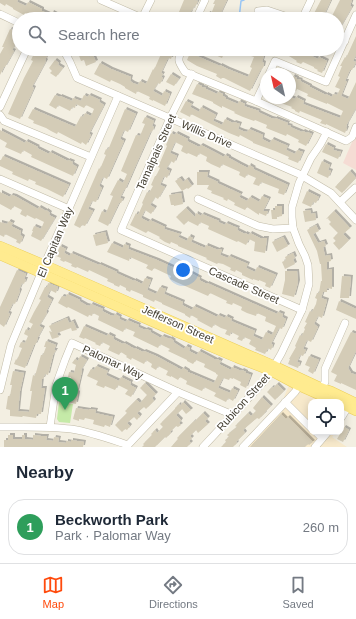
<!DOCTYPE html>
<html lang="en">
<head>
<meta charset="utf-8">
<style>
	body { margin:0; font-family:Helvetica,sans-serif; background:#f6f6f7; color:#1f2937 }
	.controls { position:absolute; right:12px; bottom:12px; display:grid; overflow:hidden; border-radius:8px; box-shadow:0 2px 10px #0003 }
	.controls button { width:36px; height:36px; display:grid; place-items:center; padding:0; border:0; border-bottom:1px solid #e0e1e3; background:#fff; color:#1f2937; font:20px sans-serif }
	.compass { position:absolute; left:260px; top:68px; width:36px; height:36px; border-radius:50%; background:#fff; box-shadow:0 2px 10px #0003; rotate:326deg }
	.you { position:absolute; left:183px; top:270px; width:14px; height:14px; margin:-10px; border:3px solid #fff; border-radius:50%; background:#1a73e8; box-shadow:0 0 0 6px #1a73e833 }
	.badge { display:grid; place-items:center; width:26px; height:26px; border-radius:50%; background:#ff4b0d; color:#fff; font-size:13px; font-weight:700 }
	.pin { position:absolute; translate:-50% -33px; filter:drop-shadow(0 1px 2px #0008) }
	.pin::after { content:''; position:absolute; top:21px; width:14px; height:12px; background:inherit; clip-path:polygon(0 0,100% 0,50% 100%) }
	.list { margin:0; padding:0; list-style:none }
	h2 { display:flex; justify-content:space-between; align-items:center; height:52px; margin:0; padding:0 16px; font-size:17px }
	h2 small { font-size:13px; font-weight:400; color:#747a83 }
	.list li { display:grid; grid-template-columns:26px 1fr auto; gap:12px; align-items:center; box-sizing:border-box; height:56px; margin:0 8px 8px; padding:0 8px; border:1px solid #e0e1e3; border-radius:16px }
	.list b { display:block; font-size:15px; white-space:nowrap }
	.list p { margin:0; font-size:13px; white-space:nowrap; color:#747a83 }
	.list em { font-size:13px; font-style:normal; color:#747a83 }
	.icon { flex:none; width:22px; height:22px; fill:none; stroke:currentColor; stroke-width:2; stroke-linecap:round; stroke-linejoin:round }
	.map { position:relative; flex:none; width:356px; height:447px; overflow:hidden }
	.search { position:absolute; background:#fff; box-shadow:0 2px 10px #0003; left:12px; right:12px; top:12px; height:44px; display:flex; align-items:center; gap:10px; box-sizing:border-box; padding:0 14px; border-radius:22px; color:#747a83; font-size:15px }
	.sheet { height:116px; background:#fff }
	nav { display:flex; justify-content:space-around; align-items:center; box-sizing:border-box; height:56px; border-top:1px solid #e0e1e3; background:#fff; font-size:11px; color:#747a83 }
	nav a { display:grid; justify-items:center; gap:2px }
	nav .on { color:#ff4b0d }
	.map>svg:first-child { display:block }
	.commercial { fill:#f7e9cb }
	.medical { fill:#f5dcd4 }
	.green { fill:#c5eaa8 }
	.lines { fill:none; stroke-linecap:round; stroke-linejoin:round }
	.stream { stroke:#99c6f5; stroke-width:1.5 }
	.building { fill:#d4ccb7; filter:url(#shadow) }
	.minor-casing { stroke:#c1bba7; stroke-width:8 }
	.major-casing { stroke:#ebce58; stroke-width:10 }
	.minor { stroke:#fff; stroke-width:7 }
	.major { stroke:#ffeb8f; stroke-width:9 }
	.labels { text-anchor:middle; stroke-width:3.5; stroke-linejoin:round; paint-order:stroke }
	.street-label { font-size:11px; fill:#443f32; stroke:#fff }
</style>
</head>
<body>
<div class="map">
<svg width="356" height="447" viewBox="0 0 356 447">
	<defs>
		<filter id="shadow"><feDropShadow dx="2" dy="-2" stdDeviation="0" flood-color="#0004"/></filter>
	</defs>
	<rect width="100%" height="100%" fill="#f3efe2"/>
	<path class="commercial" d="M290,383l37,19h-16v30h25l-4,5 15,10h-107l41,-43z"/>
	<path class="medical" d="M356,133v37l-13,-7z"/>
	<path class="green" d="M59,402l14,2 -3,19 -11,-1 -2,-3z"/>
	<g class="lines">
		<g class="stream">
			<path d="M239,19l2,-18 3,-1"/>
			<path d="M239,49v6"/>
		</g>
	</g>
	<g class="building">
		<path d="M0,0h18l-1,2 9,4 2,-4 14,7v2l9,4 1,-3 13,7h-29l-11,-6 -1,2 -11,-6v-1l-7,-4 -1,2 -5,-3z"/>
		<path d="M184,0h10l4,1 -3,6 -1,-1 -1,4 -1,-1 -4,10h-12z"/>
		<path d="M215,0h12l-9,19h-12l2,-6 3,1 4,-10h-2z"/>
		<path d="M321,0h10l-7,15 7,3 9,-18h12l-2,6 2,1 -15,26v-14h-26z"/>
		<path d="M10,29l9,4 -2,4 2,2v1l-2,4 -1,-1 -4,7 2,1 -9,16h-1l-4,8v-21l4,-7h-2z"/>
		<path d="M356,36v19l-3,6 3,1 -4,8h-2l-5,11h2l-6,15 7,3 8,-17v26l-9,16 -1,4h1l-2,5 -19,-9v1l-6,-2 2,-3 -22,-9 -1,2 -4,-2v-1l-4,-2 1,-1 -11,-4 3,-5h6v-1l5,2 1,-2 8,4 -1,3 37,14 3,-7 -16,-8v1l-20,-8 1,-2 -11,-5 -1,2 -6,-2v-7l3,-6 4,2v1l4,1 -1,1 10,5v1l16,8v-1l6,3 1,-3 4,1 3,-6 -5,-2 5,-10 -2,-1 4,-10h-2l5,-9 1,1z"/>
		<path d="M36,49h15l-6,11 1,1 -14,26 2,1 -14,31 -12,-5 16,-36 9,-17 -2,-1z"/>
		<path d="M80,49h6l3,8 4,-2 3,7 -10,4 -2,-6 -3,1 -4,-11z"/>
		<path d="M161,49h10l3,1 -3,9 -3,-1 -7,15 2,1 -2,3 2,1 -3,6 -2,-1 -5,8 9,5 2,-5 6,3 -5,12 -12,-6v1l-4,-2 1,-2 -13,-6 -1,3 -11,-6v-1l-5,-3 -9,-4 -1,2 -16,-8 6,-11 11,6 20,8 -1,4 3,2 5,2 2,-4 6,3 7,-15 1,1 7,-16 -2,-1z"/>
		<path d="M202,49h24l-4,9z"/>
		<path d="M254,49h12l-4,13 2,1 -1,5h-1l-2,3 -10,20 -26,-13h-2l-1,1 -5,-3 1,-2 -20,-8 -10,-6 3,-7 30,13v-1l8,4 20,8 4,-9 -2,-1 4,-10 -3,-1z"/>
		<path d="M286,49h23l-2,5 11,5 1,-2 8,4 -5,12 -5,-2 1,-1 -4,-2v-1l-11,-5 -2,2 -5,-2 1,-1 -13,-8z"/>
		<path d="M55,60l4,3 -1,2 5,3 -7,9 -6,-4 2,-2 -3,-3z"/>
		<path d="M171,74l8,5 -5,7 -8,-4z"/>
		<path d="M197,84l5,2v1l4,1v1l11,5 1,-2 5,2v2l3,2v1l12,5 1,-3 6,3 -1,2 15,5 -1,1 13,6 4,1v-1l13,5 -1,2 4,1 -1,1 12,5 1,-1 4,2v-1l5,2 -6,12 -8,-4 1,-2 -12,-6 -1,2 -20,-8 1,-3 -12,-5 -1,1 -11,-4 -9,-4 1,-1 -13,-6v2l-9,-5v-1l-21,-8z"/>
		<path d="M55,95l5,2v-1l12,5 1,-3 8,3 3,-6 4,2 1,-2 11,5 -1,2 5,3 -15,29 2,1 -5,10 -4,-3 -1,2 -23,-12 -1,2 -6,-3 -5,-3 -13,-5 1,-2 -6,-3 5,-9 42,18 6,-11 2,1 2,-4 6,3 3,-7 -8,-4 -2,3 -8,-4 -1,4 -3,-1 -2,4 -12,-6 -2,4 -7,-4z"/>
		<path d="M186,101l6,3 -2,3 9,5 2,-5 15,8 -3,6 5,2 4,2 3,-6 8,4 1,-1 6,2 -2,5 5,2 4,1 2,-3 14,6 -1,4 8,4 2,-4 9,4 7,3 -2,4 9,4 2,-4 6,2 -5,11 -10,-4 1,-2 -14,-6 -22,-8v-1l-13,-7 -1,2 -10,-4 -38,-19 -1,3 -10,-5z"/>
		<path d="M125,109l11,5 -8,18 -4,-2 -4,9 4,2 -17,38 -4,-2 -4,9 3,2 -4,9 -2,5 -4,-1 -4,8 5,2 -8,15 -3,-1 -2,3 -6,-3 25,-57 1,1 6,-14 -2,-1 2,-5 2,1z"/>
		<path d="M145,117l9,4 -2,5 2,1 -2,5 -1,-1 -16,36 -10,23h-1l-4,8 3,1 -2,4h-2l-11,23 -10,-5 4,-10 4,2 7,-17 -3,-1 8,-15 5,3 4,-9 -6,-3 15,-36 4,1 5,-12 -3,-1z"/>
		<path d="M0,130l25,13 1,-2 12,6 -1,1 12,6 1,-2 18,9v-1l5,2 -1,2 5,3 -4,9 -42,-19 1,-2 -9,-5 -2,4 -16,-7 2,-4 -7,-4z"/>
		<path d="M171,133l4,2 1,-2 12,6 -1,2 12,6 2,-2 23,12 1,-2 4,2v1l11,6 8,4 1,-3 5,3 -1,1 35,16 -4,10 -6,-2 1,-4 -18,-7 -2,4 -6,-2 3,-6 -9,-4 -2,4 -6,-3 1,-3 -18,-8 -2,4 -9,-4 -5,-3 1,-4 -8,-4 -2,4 -9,-4 -1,1 -6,-3 2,-5 -8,-4 -5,11 7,3 -3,7 -3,-2 -5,8 4,2 -3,7 -3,-2 -4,9 5,2 -7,12 -3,-2 -5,8 5,3 -4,6 -6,-4 -4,8 8,4 1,-2 15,7 -1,2 16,5 -2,3 9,4 2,-5 4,2 -2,4 14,6 1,-3 12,5 1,-1 3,1 -2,5 8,3 1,-2 19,8 -2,4 9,4 2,-5 19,8 -6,13 -5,-2 1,-3 -7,-3v1l-6,-2v1l-11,-5v-2l-6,-3 -1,2 -5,-2 1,-2 -8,-4 -5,-1 -1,1 -11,-5 1,-1 -29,-12v-1l-7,-3 -1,2 -5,-2 -6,-4 1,-1 -12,-6 -2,2 -16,-8 6,-12 2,2 5,-11 -1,-1 5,-11 2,1 4,-7 -2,-1 4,-9h1l4,-8 -2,-1 9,-21 -1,-1z"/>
		<path d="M326,144l8,4 -1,2 8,2 -3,7 -16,-7z"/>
		<path d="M3,156l66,29 -6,12 -16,-8 -12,-5 1,-2 -7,-3 -1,2 -16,-7 1,-2 -13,-6v-6h1z"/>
		<path d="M322,161l8,4 -2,5 3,1 -3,7 -11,-5z"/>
		<path d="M350,171l6,7 -14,15 -7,-6z"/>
		<path d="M197,172h11l-1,5 11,5 -1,1 24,11 -2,3 8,4 3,-4 9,5 3,-6 7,3 -6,12h5l-2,5 -7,-3v2l-12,-8 -2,3 -11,-5 1,-2 -7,-4 -1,2 -4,-2 1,-1 -13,-5 1,-2 -5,-2 2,-4h-12z"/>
		<path d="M180,178l3,4 4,-3 5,7 -4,3 -1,-1 -5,3 -7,-10z"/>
		<path d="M307,191l12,6 -3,6 -3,-1 -2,5 -9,-4z"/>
		<path d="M0,192l10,5 1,-2 4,1 23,13 1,-2 7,4v-1l4,3 -1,2 6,3 -14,23 -10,-5 2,-5h-1l2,-5 7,3 3,-7 -8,-4 -1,1 -8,-4 -1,2 -6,-3 2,-4 -8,-4 -3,4 -11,-6z"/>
		<path d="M181,193l2,11 -9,2v-1h-3l-2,-10z"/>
		<path d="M275,206h7v10l-5,1v2h-5l-1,-9h4z"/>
		<path d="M186,208l9,9 1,-4 5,3 1,-2 17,7 -1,1 7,3 1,-2 7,3 5,2 -1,2 8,4v-1l4,2 1,-2 12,6v-1h5l-2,15 -11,-2 1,-9 -6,-3 -3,6 -8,-4 -1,1 -29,-13 1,-3 -9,-4 -2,4 -10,-5 -4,4 -8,-8z"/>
		<path d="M310,210l1,4 4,-1 1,7 -11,2 -2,-11z"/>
		<path d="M334,211l16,17 -7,6 6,6 -10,10 -6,-7 3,-2 -3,-3 5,-5 -9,-9 2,-2 -3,-3 1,-1 -3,1z"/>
		<path d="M9,221l4,2 -2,3 10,5 -1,4 3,2 -3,7 -4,-2 1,-2 -12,-6 -1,3 -4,-2v-13l7,2z"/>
		<path d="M316,225l3,6 -6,3 5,9 6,-2 2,5 -3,1 2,9 5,-1 1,6 -4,1v8l5,-1v20l-5,-1v4h-4l-2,6 6,2 -3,11 -2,7 -4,-2 -4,8 4,3 -7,15 -4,-2 -4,9 3,1 -3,6 -3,-1 -3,7 3,1 -2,5 -10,-4 2,-5h-1l7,-12 -1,-1 5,-11 2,1 3,-7 -1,-1 3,-5 -2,-1 5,-11 2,1 4,-8 1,-5 -2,-1 2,-5h2l2,-12h1l-1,-17h-1l-3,-13 -10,-21z"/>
		<path d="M105,232l3,11 -12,3 -3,-11z"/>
		<path d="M283,237l5,9 -11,6 -5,-10z"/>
		<path d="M112,243l11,5 1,-4 5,2 -1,3 29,11 24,11 -1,1 7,3 2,-3 11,6 -1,2 8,4v-1l70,31 1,-2 5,2 -1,3 4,2 -4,10 -3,-1 -8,16 2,1 -2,5 -3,-2 -3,6 -10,-4 1,-2 -7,-4 2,-4 -7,-3 -2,4 -5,-2 2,-3 -8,-4 -1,4 -5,-2 2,-4 -6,-2 -7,-4 -2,4 -15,-8 1,-1 -7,-4 -1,3 -5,-3v-1l-23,-10v-1l-7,-3 -1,2 -11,-5v-2l-7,-3 -5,-2 -1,2 -4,-2v-2l-6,-3 -1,2 -5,-2v-1l-7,-3 1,-2 -19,-9 -1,2 -11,-5 -1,1 -5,-2 1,-2 -7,-3 -1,1 -4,-2 1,-2 -5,-2 4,-10 6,3 -2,4 6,3 1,-3 28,12v-1l18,8 -1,1 18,8v-1l8,4 3,-6 6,2 -4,10 9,4 4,-7 6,2 -2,5 19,8 -1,3 10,5 2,-4 23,11 1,-2 7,3 1,-2 6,3 -1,2 24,10 -2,5 9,4 4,-8 6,3 4,-9 -11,-5 1,-4 -9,-4 -1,3 -9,-3 -6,-3 1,-3 -9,-4 -1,2 -6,-2 1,-2 -17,-8 -2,3 -32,-14 -6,-3 1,-3 -17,-8 -2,3 -6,-3 2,-3 -18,-8 -1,4 -22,-9z"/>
		<path d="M293,253l2,5 -2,1 2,5 -10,5 -3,-7 4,-2 -1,-3z"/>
		<path d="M17,270l9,4 -2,5h2l-2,5 -2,-1 -3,7 1,1 -5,13 -2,-1 -5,10 2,1 -6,13 -4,-3v-17z"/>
		<path d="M285,271h12l1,11 -4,15 -12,-3 3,-14z"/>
		<path d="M342,276l9,1 -2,21h-9z"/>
		<path d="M48,283l10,4 -2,6 -6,-3 -3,7 5,3 -6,12 1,1 -8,13 4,2 -6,11h1l-3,6h-1l-9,23 -11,-4 2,-5 1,1 5,-12 -3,-1 2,-5 4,1 3,-7 -4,-2 2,-5 3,2 4,-7 -4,-2 5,-10 7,-12 -2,-1 6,-12h2z"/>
		<path d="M67,294l13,6 -1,1 7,4 4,1 1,-2 12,5 -1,2 8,4 4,1 1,-2 5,3 -1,2 7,3 1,-2 7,3 5,2 -1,2 7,3 1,-1 5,2 -1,1 11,6 1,-2 8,3v-1l4,3 -1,1 11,7 2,-3 4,2 -1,3 8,4 2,-4 17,9 1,-1 4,2 -2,3 12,6 1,-3 9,4 1,-1 4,2v1l5,2 -5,13 -6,-3 1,-3 -8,-4v1l-3,-1 -1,2 -6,-2 -5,10 12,5 2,-5 6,3 -5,10 -5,-3 -2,4 -12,-6 2,-3 -12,-6 -2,4 -16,-7 1,-3 -7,-4 -2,3 -7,-4v1l-5,-2 2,-4 -10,-5 -2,4 -5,-3 1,-3 -6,-4 -2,4 -12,-6 -1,2 -5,-3 1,-1 -6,-4 -2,3 -11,-5 2,-4 -8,-4 -2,4 -5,-2 1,-1 -11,-5 -1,1 -5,-2 5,-11 23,10 1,-2 6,3 -1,2 10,5 1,-1 11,6v-1l8,4 1,-1 12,5 26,14 1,-2 5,3v1l26,11 4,-8 -2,-1v-1l-12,-6 1,-3 -9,-4 -3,4 -6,-3v-1l-19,-9 2,-2 -10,-5 -2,4 -25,-12 2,-4 -10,-4 -2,4 -25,-12 1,-4 -6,-3 -1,3 -3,-1 -1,2 -20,-10 -1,1 -9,-5 4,-7 4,1z"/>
		<path d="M339,301l17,8v10l-20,-9z"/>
		<path d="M67,318l2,5 4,-2 4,9 -5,1 -1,-3 -14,5 2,4 -7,2 -3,-8 3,1 -3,-6z"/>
		<path d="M351,332l5,2v17l-8,17 3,5 5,2v15l-15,-7v1l-7,-3 3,-6 -6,-3z"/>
		<path d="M46,341l10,4 -2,5h2l-3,5 -5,20 -3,-1 -2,5h-1l-1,9h4l-4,26h-4l-1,4 -13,-2 -1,1 -12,-1v-6l-4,-1 2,-13h2l2,-11h-2l3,-14 11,2 -4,18 -2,20 11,1 3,-21h-2l3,-16 2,1 6,-21h2l3,-8h-2z"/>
		<path d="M80,356l7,4 -6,10 1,1 -5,21 1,1v1l-2,10 -10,-2 1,-5 -3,-1 2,-12h3l2,-7h-3l1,-5 5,1 2,-8 -4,-2 3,-4 3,2z"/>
		<path d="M309,356l10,4 -6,14 -5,-3 2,-4 -5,-2z"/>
		<path d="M96,366l12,5 -2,4 13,6 2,-4 10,5 -1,3 6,3 -5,9 -6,-3 3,-4 -10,-5 -3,5 -10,-4 -1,2 -8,-3 2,-4 -11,-5 4,-7 3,1z"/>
		<path d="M145,383l11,11 -4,4 2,3 -8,8 -2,-2 -7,6 3,3 -3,4 -3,-3 -7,6 3,3 -3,4 -2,-1 -3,3 -7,-7 12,-12 -2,-2 11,-11h1l3,3 7,-8 -7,-7z"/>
		<path d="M277,384l7,7 -9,9 -8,-8 5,-5 1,1z"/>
		<path d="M262,397l9,9 -6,6v1l-6,6 -2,-1 -14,12 2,3 -9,9 1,1 -4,4h-12l5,-5 -1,-2 4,-3 -2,-2 10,-8 -2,-1 13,-13 3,3 5,-5 -3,-3z"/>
		<path d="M183,402l8,8 -5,4 -4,-5 -6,6 5,5 -2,3 2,2 -3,2 -2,-1 -6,6 1,1 -5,5 -1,-1 -10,10h-13l2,-2 -1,-1 9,-9 -1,-1 4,-4 2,3 6,-6 -3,-3 15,-15v-1l4,-4 1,2z"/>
		<path d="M76,408l13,2v-1l7,1 -1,3 18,4 -3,10 -5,-2 -1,2 -11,-3 1,-4 -9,-2 -1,2 -5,-1v2l-6,-2z"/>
		<path d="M203,413l5,5 -3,3 3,3 -10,9 -2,-3 -6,6 2,2 -3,3 2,2 -4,4h-16l7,-8 -1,-1 17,-17v1z"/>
		<path d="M281,414l5,5 2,-2 25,25 -4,3 -1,-1 -3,3h-55z"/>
		<path d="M344,427l5,3 -6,12 -6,-3z"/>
		<path d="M8,435h5v4h9v-4h3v4l8,1v-5l8,1h6l-1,4 7,1 1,-4 5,1 -1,4 8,1v-2l5,1v-2l13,2 -1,5h-79v-7h4z"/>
	</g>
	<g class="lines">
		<defs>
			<g id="minor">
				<path d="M101,0l41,18 9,-18"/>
				<path d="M258,11l9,-1 27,9"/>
				<path d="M0,14l19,9"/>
				<path d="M196,19l9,-19"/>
				<path d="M302,19l9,-19"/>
				<path d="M337,38l8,3"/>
				<path d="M63,49l7,13 7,16 222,96 32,19 25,27"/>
				<path d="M182,49c-5,12 -4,12 3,23l71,29 90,40 6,-4 4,-10"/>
				<path d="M192,74l-22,44 -49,112 181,80"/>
				<path d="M269,74l6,-13 51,21 30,-67"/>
				<path d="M256,101l10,-21"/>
				<path d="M0,107l27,-58"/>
				<path d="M0,115l4,6 87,36"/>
				<path d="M0,179l69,30"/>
				<path d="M198,199l60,27 15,3 20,-1"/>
				<path d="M340,202l15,-14"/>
				<path d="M322,388l3,-6v-13l20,-46"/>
				<path d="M0,390l11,-45 35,-84 72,-165"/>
				<path d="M285,402l26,26"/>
				<path d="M341,418l2,-3 5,-8"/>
				<path d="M0,427c24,0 48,-1 71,2 20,3 39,10 57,16l50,-53"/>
				<path d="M50,427l6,-42 9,-25 7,-17 106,49 55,23"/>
				<path d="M316,432l6,6"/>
				<path d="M203,447l64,-69 14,-24 21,-44 7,-26 -1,-19 -3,-9 -6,-12 -6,-16 -1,-11v-10l7,-24 12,-25 9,-13 7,-13"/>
				<path d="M243,447l52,-55 4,-6"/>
				<path d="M315,447l13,-15"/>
			</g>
			<g id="major">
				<path d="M0,246l45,19 202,89 28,12 47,22 9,3 25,12"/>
				<path d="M0,255l164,72 73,31 34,13 28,15 36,16"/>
				<path d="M341,404l15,7"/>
			</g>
		</defs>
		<use href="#minor" class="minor-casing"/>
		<use href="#major" class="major-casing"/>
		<use href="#minor" class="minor"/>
		<use href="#major" class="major"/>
	</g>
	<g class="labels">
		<g class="street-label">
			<text transform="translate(207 134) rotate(23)" y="4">Willis Drive</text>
			<text transform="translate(156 152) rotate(-66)" y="4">Tamalpais Street</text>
			<text transform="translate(55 242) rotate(-67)" y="4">El Capitan Way</text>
			<text transform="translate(244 285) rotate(24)" y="4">Cascade Street</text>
			<text transform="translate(178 324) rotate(24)" y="4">Jefferson Street</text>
			<text transform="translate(113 362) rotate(25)" y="4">Palomar Way</text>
			<text transform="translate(243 402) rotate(-48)" y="4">Rubicon Street</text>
		</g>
	</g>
</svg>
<div class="controls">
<button><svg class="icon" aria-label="locate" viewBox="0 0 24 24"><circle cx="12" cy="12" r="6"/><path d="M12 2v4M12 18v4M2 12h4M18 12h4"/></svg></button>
</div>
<svg class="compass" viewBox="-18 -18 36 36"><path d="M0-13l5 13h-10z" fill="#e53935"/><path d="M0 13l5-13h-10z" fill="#747a83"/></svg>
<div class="you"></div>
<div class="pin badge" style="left:65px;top:410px;background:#2e9e5b">1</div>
<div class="search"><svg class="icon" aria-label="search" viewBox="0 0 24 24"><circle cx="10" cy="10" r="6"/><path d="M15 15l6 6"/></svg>Search here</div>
</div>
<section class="sheet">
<h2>Nearby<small></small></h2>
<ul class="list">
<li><span class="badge" style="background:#2e9e5b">1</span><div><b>Beckworth Park</b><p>Park · Palomar Way</p></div><em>260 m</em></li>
</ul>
</section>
<nav>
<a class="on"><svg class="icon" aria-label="map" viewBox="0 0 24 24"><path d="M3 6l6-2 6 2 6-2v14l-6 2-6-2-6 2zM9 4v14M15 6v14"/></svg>Map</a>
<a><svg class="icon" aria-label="directions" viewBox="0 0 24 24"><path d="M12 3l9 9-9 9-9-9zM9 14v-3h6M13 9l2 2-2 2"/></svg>Directions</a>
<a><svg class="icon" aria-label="saved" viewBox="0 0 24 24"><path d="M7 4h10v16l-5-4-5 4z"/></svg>Saved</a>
</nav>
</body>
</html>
